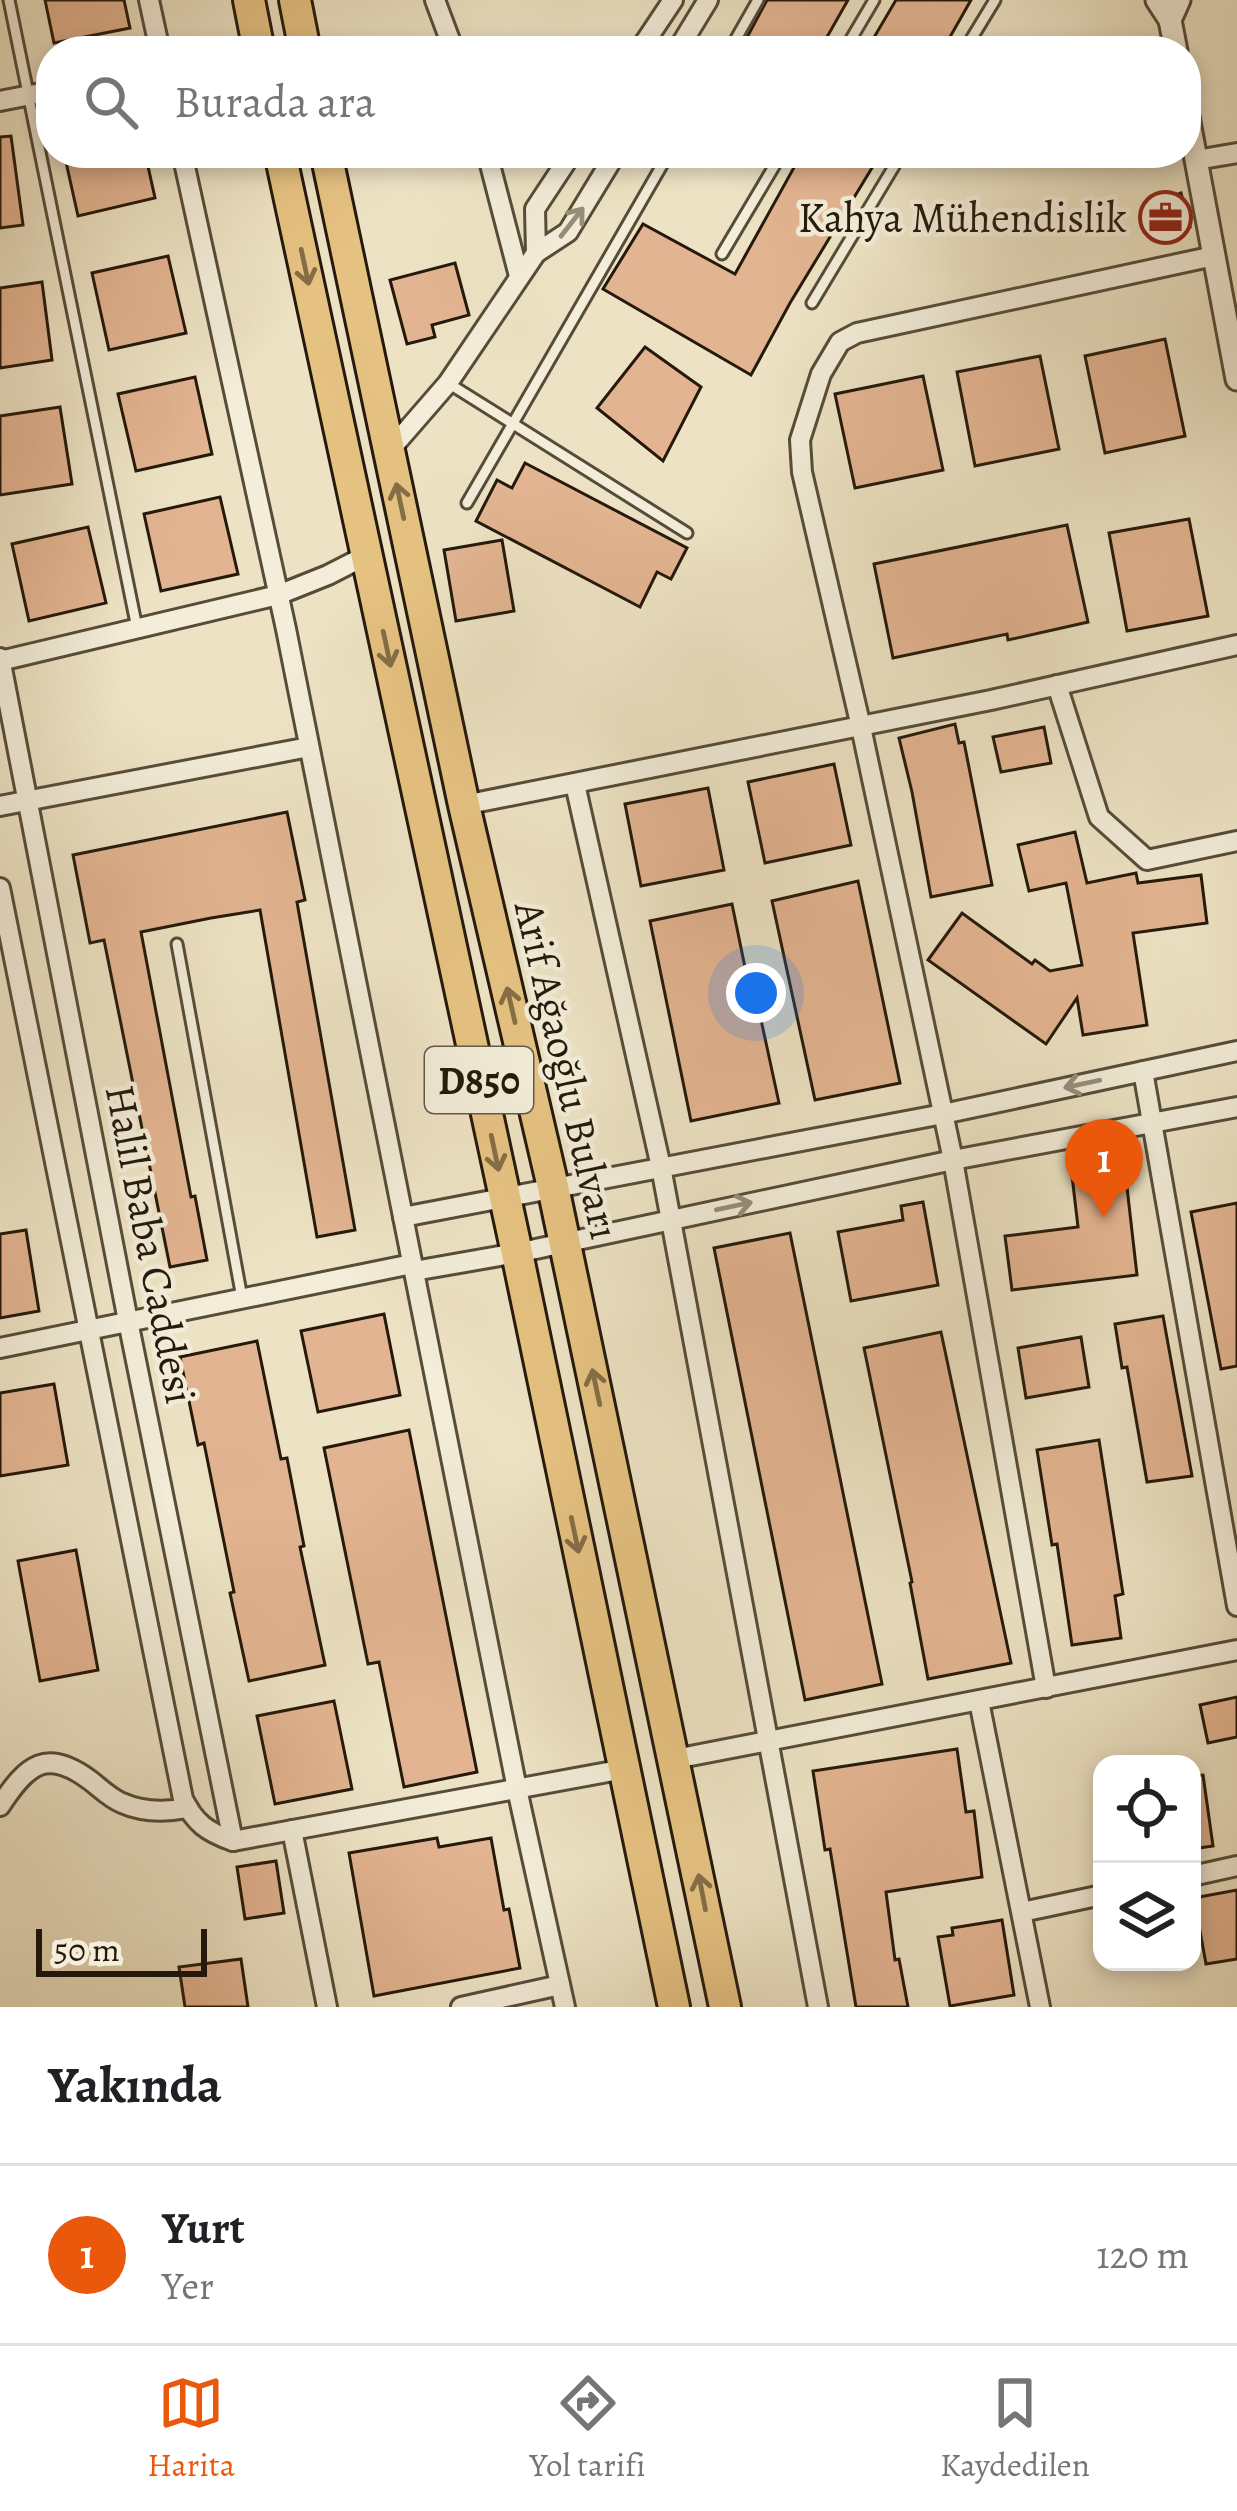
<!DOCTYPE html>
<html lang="tr">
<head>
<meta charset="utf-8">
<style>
	body { margin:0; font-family:Alegreya,serif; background:#f6f6f6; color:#202124 }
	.controls { position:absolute; right:36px; bottom:36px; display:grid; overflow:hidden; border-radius:24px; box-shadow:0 6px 18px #0003 }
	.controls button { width:108px; height:108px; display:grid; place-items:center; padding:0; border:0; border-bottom:3px solid #e0e0e0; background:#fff; color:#202124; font:60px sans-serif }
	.scale { position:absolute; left:36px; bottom:30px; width:171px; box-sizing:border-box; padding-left:12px; border:6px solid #24190b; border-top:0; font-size:33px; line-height:42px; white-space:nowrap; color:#24190b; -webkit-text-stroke:9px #f3edd9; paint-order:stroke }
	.you { position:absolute; left:756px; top:993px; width:42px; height:42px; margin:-30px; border:9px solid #fff; border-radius:50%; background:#1a73e8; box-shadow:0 0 0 18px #1a73e833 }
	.badge { display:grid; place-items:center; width:78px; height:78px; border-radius:50%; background:#ea580c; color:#fff; font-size:39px; font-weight:700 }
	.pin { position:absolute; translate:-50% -99px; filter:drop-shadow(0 3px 6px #0008) }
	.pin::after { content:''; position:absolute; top:63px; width:42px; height:36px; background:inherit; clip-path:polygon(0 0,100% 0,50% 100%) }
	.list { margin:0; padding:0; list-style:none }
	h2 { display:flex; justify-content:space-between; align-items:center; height:156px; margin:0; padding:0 48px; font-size:51px }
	h2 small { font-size:39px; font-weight:400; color:#757577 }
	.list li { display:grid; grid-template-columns:78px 1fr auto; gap:36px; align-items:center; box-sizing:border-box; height:180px; padding:0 48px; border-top:3px solid #e0e0e0 }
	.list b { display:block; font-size:45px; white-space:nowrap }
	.list p { margin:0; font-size:39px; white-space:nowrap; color:#757577 }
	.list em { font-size:39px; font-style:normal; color:#757577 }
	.icon { flex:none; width:66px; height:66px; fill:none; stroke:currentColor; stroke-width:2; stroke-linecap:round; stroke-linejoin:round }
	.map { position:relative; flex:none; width:1237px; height:2007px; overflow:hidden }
	.search { position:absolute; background:#fff; box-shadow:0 6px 18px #0003; left:36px; right:36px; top:36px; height:132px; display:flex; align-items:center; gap:30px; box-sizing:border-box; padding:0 42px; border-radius:48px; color:#757577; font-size:45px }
	.sheet { height:336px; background:#fff }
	nav { display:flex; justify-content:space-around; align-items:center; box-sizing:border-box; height:168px; border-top:3px solid #e0e0e0; background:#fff; font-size:33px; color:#757577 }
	nav a { display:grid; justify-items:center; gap:6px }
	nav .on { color:#ea580c }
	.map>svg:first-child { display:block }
	.building { fill:#e3b491; stroke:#24190b; stroke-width:3 }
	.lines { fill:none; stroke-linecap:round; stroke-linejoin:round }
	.service-casing { stroke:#564c39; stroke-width:15 }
	.minor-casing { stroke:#564c39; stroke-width:24 }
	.tertiary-casing { stroke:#564c39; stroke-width:27 }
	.trunk-casing { stroke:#24190b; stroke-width:36 }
	.service { stroke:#f3edd9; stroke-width:9 }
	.minor { stroke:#f3edd9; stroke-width:18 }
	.tertiary { stroke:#f3edd9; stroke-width:21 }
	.trunk { stroke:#e6c282; stroke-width:30 }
	.oneway { stroke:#968e7c }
	.oneway2 { stroke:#856e46 }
	.labels { text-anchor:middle; stroke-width:9; stroke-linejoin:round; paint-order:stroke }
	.shield { fill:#f3edd9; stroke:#625949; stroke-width:3 }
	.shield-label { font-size:39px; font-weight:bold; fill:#24190b }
	.poi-label { font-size:42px; fill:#24190b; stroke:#f3edd9; text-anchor:end }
	.street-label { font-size:42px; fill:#24190b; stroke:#f3edd9 }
</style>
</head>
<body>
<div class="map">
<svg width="1237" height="2007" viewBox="0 0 1237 2007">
	<rect width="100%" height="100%" fill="#ede3c4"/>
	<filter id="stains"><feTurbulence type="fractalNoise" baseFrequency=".00167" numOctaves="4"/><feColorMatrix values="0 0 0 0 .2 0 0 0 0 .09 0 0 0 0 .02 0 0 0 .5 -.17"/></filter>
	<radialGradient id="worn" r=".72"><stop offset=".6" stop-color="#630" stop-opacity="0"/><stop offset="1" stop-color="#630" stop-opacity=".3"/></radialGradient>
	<g class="building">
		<path d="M45,0h79l6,28 -76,15z"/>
		<path d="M767,0h81l-29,51h-61l-14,-8z"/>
		<path d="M896,0h75l-29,51h-76z"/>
		<path d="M11,136l12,89 -23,3v-91z"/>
		<path d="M64,153h81l10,45 -77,18z"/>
		<path d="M802,153h79l-91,150 -39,72 -148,-86 40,-65 92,50z"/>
		<path d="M1181,193l9,34 -40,10 -6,-31z"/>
		<path d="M168,256l18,77 -77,17 -17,-77z"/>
		<path d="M455,263l14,52 -37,10 3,12 -28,7 -17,-64z"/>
		<path d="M42,282l10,78 -52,8v-80z"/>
		<path d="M1165,339l20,97 -80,17 -20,-97z"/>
		<path d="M645,347l56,40 -38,74 -66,-53z"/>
		<path d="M1040,356l19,93 -84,17 -18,-94z"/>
		<path d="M923,376l20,94 -88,18 -20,-94z"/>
		<path d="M195,377l17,77 -76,17 -18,-77z"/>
		<path d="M60,407l12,77 -72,11v-79z"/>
		<path d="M525,463l162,85 -16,31 -14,-7 -17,35 -164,-86 21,-41 15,8z"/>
		<path d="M220,497l18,77 -77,17 -17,-77z"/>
		<path d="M1189,519l19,97 -81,15 -18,-98z"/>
		<path d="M1067,525l21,97 -80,18 -1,-6 -114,24 -19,-94z"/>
		<path d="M88,527l18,76 -77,18 -17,-77z"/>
		<path d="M502,540l12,71 -58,10 -12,-71z"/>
		<path d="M955,724l4,19 5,-1 28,143 -61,12 -19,-105 -13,-54z"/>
		<path d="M1044,727l7,36 -50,9 -8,-35z"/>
		<path d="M834,764l17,81 -86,18 -17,-81z"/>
		<path d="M708,788l16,82 -83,16 -16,-82z"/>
		<path d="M287,812l18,88 -8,2 58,328 -38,7 -57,-327 -49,8 -70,14 50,265 4,-1 12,64 -37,7 -66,-327 -14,3 -17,-88z"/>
		<path d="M1075,832l12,51 49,-10 2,10 63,-8 6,48 -74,10 14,92 -64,10 -6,-37 -31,46 -118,-84 34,-47 70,51 3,-4 15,11 32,-6 -16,-82 -37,8 -11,-46z"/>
		<path d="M858,881l42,202 -85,17 -43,-199z"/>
		<path d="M732,904l23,112 5,-1 19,88 -88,18 -41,-200z"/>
		<path d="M1124,1161l13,114 -125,15 -7,-54 73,-9 -7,-60z"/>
		<path d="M923,1202l15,83 -87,16 -13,-69 65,-12 -2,-14z"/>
		<path d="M1237,1203v163l-16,3 -30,-157z"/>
		<path d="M26,1230l13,81 -39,7v-84z"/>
		<path d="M790,1233l92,451 -77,16 -91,-452z"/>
		<path d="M384,1314l16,81 -82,17 -17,-81z"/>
		<path d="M1163,1316l29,160 -45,6 -20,-115 -5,1 -7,-44z"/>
		<path d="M941,1332l70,331 -83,16 -18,-96 2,-1 -48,-234z"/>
		<path d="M1081,1337l8,50 -63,11 -8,-50z"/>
		<path d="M257,1341l24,118 6,-1 17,88 -4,1 25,118 -76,16 -19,-88 4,-1 -30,-149 -6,2 -18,-88z"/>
		<path d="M54,1384l14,81 -68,11v-83z"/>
		<path d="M409,1430l68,342 -73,15 -25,-125 -11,2 -44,-216z"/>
		<path d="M1099,1440l24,154 -8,2 6,42 -49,7 -15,-101 -5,1 -15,-95z"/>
		<path d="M76,1550l22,120 -58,11 -22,-120z"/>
		<path d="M1237,1697v40l-29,6 -8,-38z"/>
		<path d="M334,1701l18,88 -77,15 -18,-88z"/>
		<path d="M957,1749l9,63 8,-1 8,66 -96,15 9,68 4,-1 9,48h-52l-26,-158 -5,1 -12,-79z"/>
		<path d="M1203,1775l10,71 -21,3v-73z"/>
		<path d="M437,1838l2,9 52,-9 13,72 5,-1 11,59 -146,28 -25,-143z"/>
		<path d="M276,1861l8,52 -39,6 -8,-52z"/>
		<path d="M1237,1890v69l-31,5 -12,-66z"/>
		<path d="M1002,1920l12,75 -64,11 -12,-69 15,-2 -1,-7z"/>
		<path d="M241,1959l7,48h-63l-6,-40z"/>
	</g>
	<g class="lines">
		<defs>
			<g id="service">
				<path d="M9,0l128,628"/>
				<path d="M729,51l29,-51"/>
				<path d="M844,51l30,-51"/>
				<path d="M964,51l31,-51"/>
				<path d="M722,254l60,-101"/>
				<path d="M812,303l90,-150"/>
				<path d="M448,383l239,150"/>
				<path d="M467,503l202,-350"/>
				<path d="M177,944l65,354"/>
			</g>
			<g id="minor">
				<path d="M149,0l11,51"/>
				<path d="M435,0l19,51"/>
				<path d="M639,51l34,-51"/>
				<path d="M677,51l31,-51"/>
				<path d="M0,101l51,-10"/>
				<path d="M182,153l104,476 231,1160 48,218"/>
				<path d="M487,153l32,123"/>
				<path d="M572,153l-37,56 1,44 32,-21 48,-79"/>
				<path d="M1196,160l41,-7"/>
				<path d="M389,451l59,-68 88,-130"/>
				<path d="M0,658l128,663 105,520"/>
				<path d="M0,661l278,-66 50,-20 39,-20"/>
				<path d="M1057,685l42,132 48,43 90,-19"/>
				<path d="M575,784l86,383 157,840"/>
				<path d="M464,805l527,-105 246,-55"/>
				<path d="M0,806l309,-59"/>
				<path d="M0,888l183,911c12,24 24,33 50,42l391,-72"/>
				<path d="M1143,1071l94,535"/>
				<path d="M403,1217l540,-103 294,-63"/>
				<path d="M414,1271l103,-18 436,-93 284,-53"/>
				<path d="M0,1348l412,-84"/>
				<path d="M1046,1688l-93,-528 -92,-433 -59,-255 -2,-32 21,-66 19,-32 17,-9 357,-77"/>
				<path d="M979,1701l61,306"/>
				<path d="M675,1759l562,-109"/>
				<path d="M0,1806c27,-41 46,-59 91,-25 9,7 19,17 31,22 20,9 44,9 66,5"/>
				<path d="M292,1830l35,177"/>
				<path d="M1192,1876l45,-10"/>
				<path d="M1022,1912l80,-17"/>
				<path d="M461,2007l99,-22"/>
			</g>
			<g id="tertiary">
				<path d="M1157,0l13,20 9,-20"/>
				<path d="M1170,20l6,31"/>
				<path d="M1186,106l51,273"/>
			</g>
			<g id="trunk">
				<path d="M249,0l10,51"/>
				<path d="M295,0l10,51"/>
				<path d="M280,153l237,1100 157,754"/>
				<path d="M326,153l138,652 89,382 172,820"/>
			</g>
		</defs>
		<use href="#service" class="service-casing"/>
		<use href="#minor" class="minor-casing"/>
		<use href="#tertiary" class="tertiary-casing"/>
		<use href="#trunk" class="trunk-casing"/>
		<use href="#service" class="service"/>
		<use href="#minor" class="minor"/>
		<use href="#tertiary" class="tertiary"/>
		<use href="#trunk" class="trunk"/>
	</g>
	<defs><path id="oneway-shaft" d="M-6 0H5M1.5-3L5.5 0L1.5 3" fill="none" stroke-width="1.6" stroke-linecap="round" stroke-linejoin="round" transform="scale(3)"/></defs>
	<g class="oneway">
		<use href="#oneway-shaft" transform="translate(572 222) rotate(-52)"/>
		<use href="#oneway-shaft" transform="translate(1082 1084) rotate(168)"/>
		<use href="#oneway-shaft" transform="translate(734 1206) rotate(-12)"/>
	</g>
	<g class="oneway2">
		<use href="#oneway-shaft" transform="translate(305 267) rotate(78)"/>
		<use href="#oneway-shaft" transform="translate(400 501) rotate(-102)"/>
		<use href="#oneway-shaft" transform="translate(387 649) rotate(78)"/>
		<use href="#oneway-shaft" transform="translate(511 1005) rotate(-103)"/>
		<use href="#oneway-shaft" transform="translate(495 1153) rotate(78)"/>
		<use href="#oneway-shaft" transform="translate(596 1387) rotate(-102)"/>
		<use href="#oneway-shaft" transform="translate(575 1535) rotate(78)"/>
		<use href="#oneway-shaft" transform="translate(702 1892) rotate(-101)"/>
	</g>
	<defs>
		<symbol id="office-ring" viewBox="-11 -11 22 22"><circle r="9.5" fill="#f3edd9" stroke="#8f2418" stroke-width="1.5"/><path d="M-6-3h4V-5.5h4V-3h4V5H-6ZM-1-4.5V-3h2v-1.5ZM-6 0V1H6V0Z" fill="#8f2418"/></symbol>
	</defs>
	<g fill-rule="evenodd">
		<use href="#office-ring" x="1136" y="188" width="59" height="59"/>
	</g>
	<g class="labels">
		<rect class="shield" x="425" y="1047" width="108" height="66" rx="9"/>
		<g class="shield-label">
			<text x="479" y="1094">D850</text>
		</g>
		<g class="poi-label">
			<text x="1127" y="232">Kahya Mühendislik</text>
		</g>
		<g class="street-label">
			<text transform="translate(568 1070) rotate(77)" y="15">Arif Ağaoğlu Bulvarı</text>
			<text transform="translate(151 1244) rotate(79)" y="15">Halil Baba Caddesi</text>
		</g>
	</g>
	<rect width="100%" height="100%" filter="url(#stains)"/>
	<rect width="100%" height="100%" fill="url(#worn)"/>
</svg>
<div class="controls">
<button><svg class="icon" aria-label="locate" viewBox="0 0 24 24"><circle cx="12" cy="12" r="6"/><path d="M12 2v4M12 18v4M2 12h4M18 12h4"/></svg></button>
<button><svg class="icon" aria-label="layers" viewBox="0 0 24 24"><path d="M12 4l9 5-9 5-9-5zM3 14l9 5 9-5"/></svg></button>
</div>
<div class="scale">50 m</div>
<div class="you"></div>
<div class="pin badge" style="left:1104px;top:1218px">1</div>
<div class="search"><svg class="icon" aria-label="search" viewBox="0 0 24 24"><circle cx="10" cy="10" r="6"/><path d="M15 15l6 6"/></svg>Burada ara</div>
</div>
<section class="sheet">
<h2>Yakında<small></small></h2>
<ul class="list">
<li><span class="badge">1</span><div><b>Yurt</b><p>Yer</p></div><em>120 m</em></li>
</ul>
</section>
<nav>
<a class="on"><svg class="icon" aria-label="map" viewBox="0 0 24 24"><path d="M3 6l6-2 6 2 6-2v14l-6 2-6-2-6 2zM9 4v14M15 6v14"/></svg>Harita</a>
<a><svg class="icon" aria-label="directions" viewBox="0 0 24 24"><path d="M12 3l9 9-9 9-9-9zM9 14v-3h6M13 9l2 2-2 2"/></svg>Yol tarifi</a>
<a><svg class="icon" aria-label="saved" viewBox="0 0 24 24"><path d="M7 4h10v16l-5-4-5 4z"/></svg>Kaydedilen</a>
</nav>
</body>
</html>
